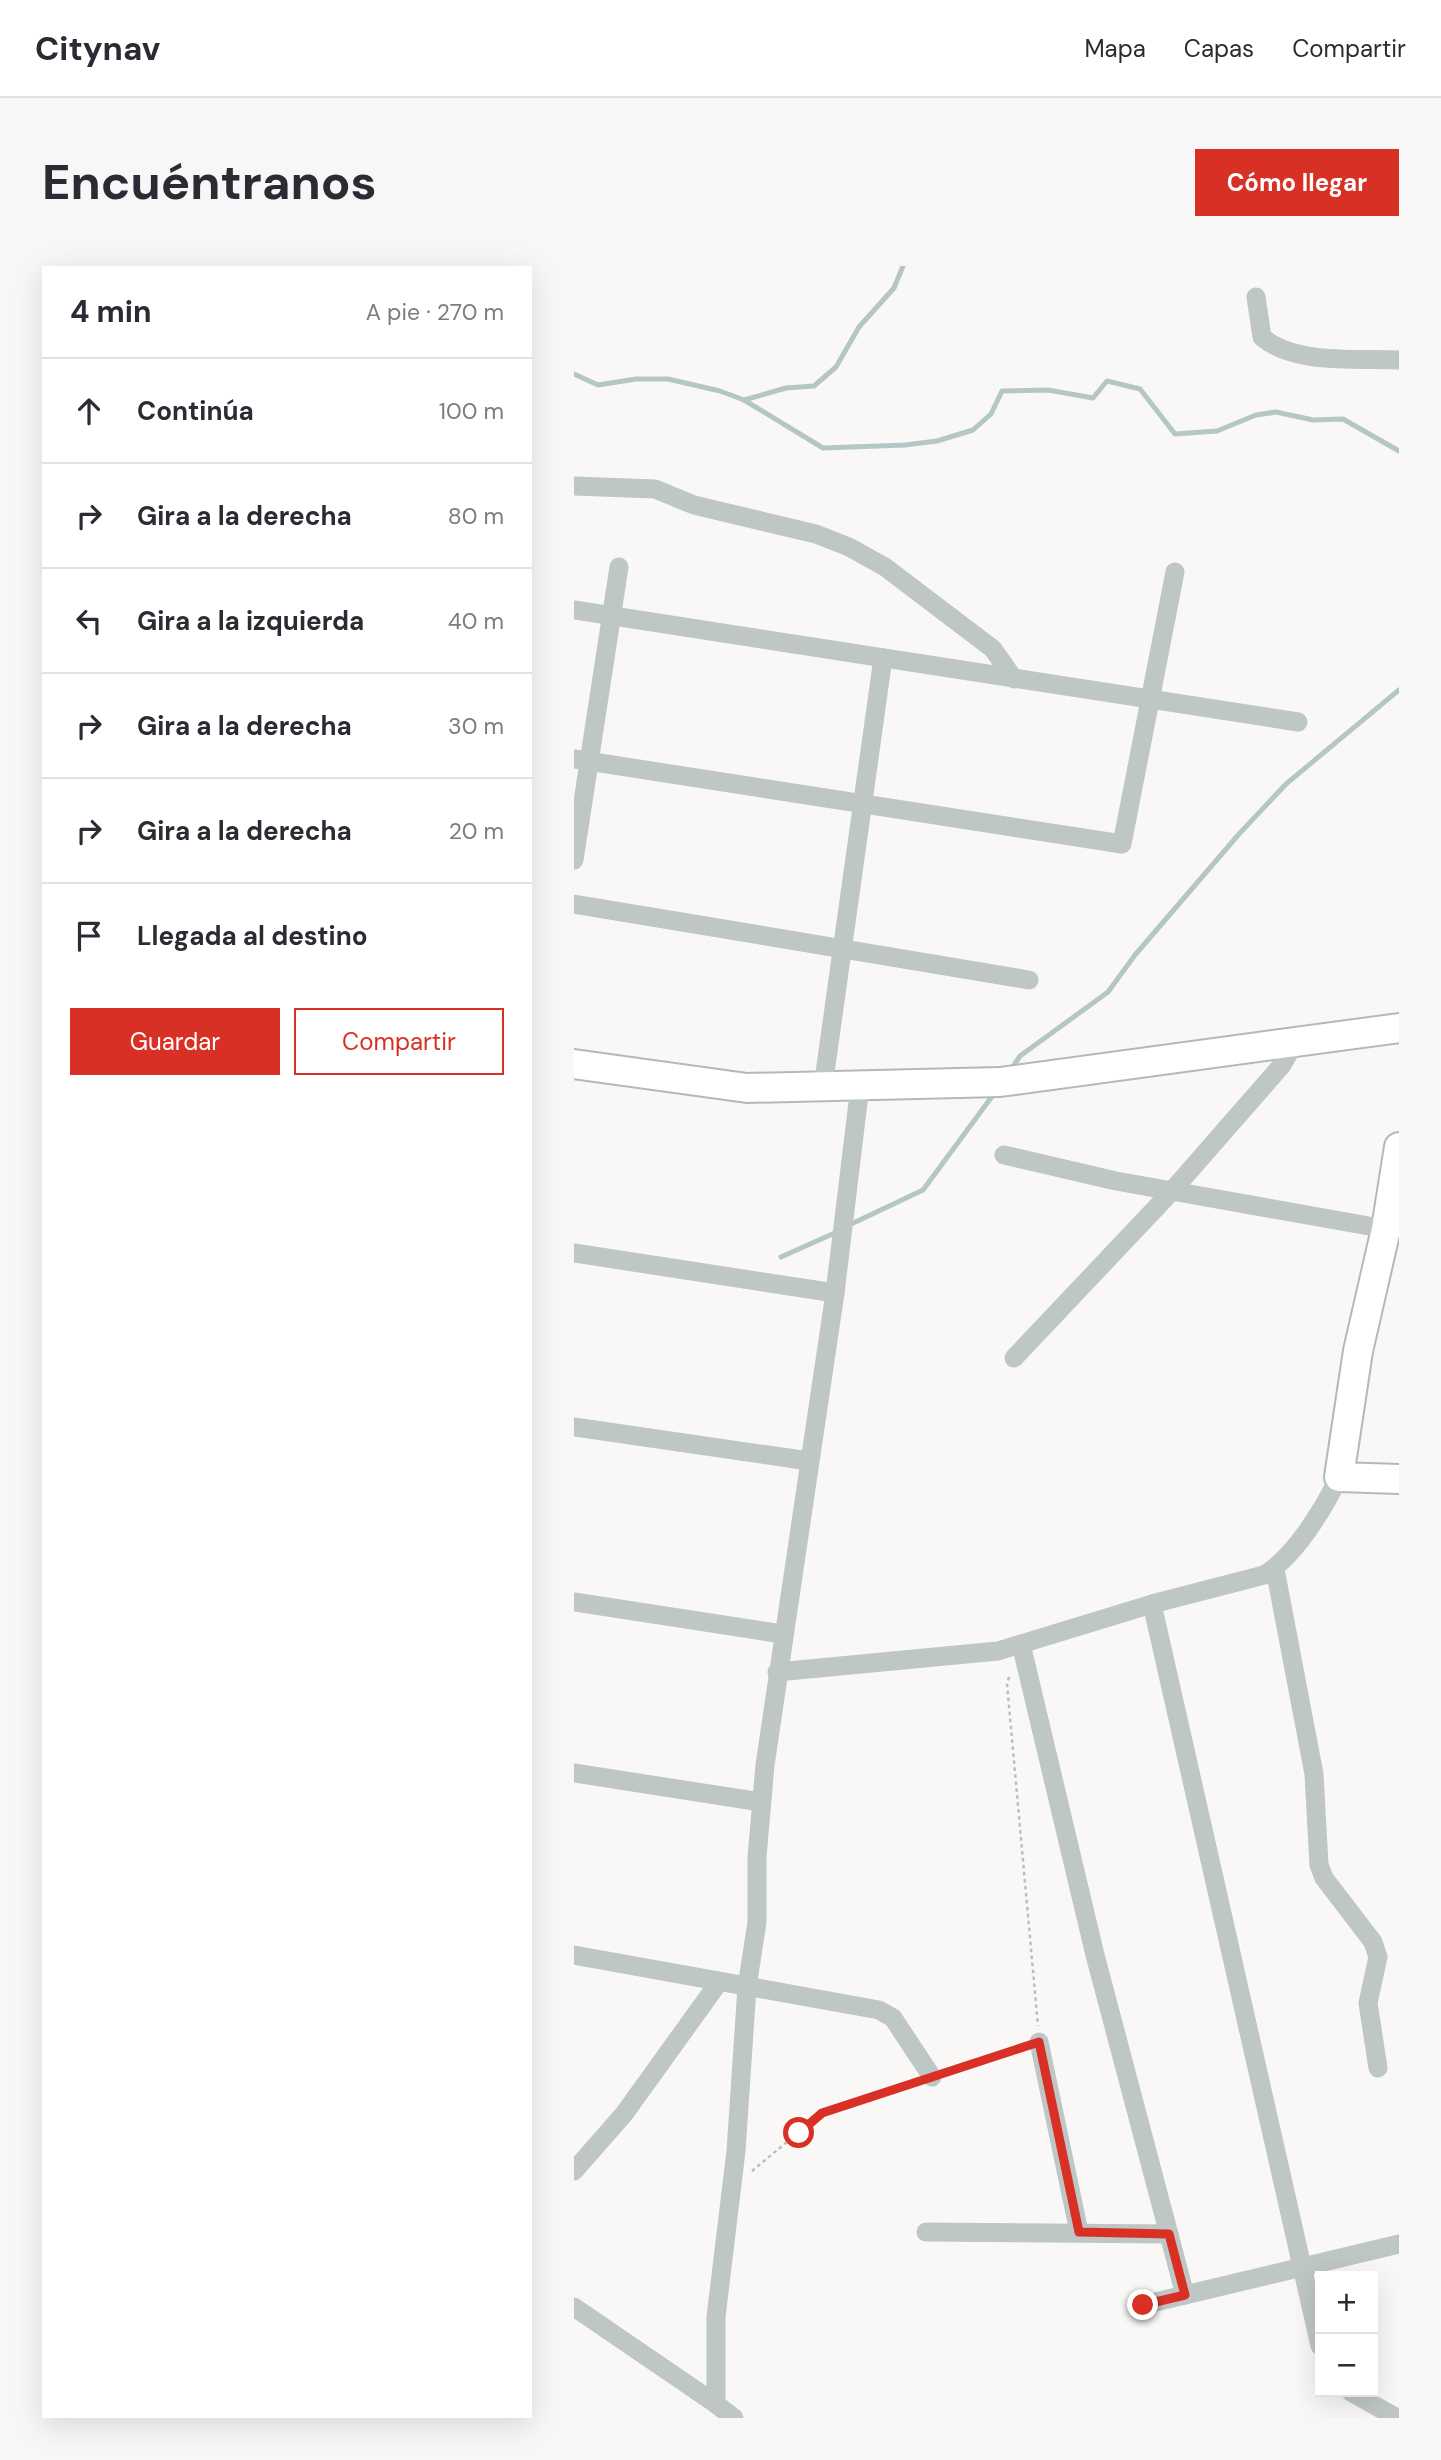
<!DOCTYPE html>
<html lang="es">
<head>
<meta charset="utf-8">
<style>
	body { margin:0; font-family:"DM Sans",sans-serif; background:#f7f7f7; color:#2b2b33 }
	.controls { position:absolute; right:21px; bottom:21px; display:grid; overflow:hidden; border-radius:0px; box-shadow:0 7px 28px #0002 }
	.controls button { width:63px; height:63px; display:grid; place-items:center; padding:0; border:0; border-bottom:2px solid #e1e1e2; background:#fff; color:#2b2b33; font:35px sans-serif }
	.stop { position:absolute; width:21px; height:21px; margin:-16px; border:5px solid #d93025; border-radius:50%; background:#fff }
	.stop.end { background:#d93025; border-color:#fff; box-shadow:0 2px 7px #0008 }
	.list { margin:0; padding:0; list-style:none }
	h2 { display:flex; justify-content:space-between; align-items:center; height:91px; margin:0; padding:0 28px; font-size:30px }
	h2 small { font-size:23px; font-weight:400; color:#7c7c81 }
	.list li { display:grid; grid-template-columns:46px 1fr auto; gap:21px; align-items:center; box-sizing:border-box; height:105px; padding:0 28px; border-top:2px solid #e1e1e2 }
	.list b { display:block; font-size:26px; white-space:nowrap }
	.list em { font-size:23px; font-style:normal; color:#7c7c81 }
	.actions { display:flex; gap:14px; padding:21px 28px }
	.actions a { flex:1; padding:16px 0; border:2px solid #d93025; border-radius:0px; text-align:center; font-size:24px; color:#d93025 }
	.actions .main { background:#d93025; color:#fff }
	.icon { flex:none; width:38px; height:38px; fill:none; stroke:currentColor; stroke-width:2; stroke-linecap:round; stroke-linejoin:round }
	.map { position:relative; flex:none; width:825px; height:2152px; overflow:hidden; border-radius:0px }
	header { display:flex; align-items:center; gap:42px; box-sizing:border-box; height:98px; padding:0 35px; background:#fff; border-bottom:2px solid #e1e1e2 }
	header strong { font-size:33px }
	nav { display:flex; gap:38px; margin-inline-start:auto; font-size:24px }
	.intro { display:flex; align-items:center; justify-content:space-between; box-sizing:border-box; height:168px; padding:0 42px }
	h1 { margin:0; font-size:49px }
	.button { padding:18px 32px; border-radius:0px; background:#d93025; color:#fff; font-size:24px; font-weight:700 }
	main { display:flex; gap:42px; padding:0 42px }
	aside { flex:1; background:#fff; border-radius:0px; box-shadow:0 7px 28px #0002 }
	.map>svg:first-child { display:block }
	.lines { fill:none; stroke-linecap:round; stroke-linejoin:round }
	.stream { stroke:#b5c7c5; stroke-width:5 }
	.secondary-casing { stroke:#b1babb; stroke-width:32 }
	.path { stroke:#b9bebf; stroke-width:2.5; stroke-dasharray:3.5 3.5; stroke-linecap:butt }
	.street { stroke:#bec6c6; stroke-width:19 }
	.secondary { stroke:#fff; stroke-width:28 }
	.route { stroke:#d93025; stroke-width:9 }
</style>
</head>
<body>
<header>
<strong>Citynav</strong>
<nav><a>Mapa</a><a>Capas</a><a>Compartir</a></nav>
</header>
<div class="intro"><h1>Encuéntranos</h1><a class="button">Cómo llegar</a></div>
<main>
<aside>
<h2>4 min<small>A pie · 270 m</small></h2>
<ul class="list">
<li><svg class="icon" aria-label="ahead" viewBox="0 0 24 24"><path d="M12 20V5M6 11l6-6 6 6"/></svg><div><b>Continúa</b></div><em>100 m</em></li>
<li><svg class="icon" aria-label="right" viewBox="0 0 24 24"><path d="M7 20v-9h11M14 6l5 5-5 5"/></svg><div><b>Gira a la derecha</b></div><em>80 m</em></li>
<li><svg class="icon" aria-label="left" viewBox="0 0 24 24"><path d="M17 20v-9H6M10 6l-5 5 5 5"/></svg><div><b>Gira a la izquierda</b></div><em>40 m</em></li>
<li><svg class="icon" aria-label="right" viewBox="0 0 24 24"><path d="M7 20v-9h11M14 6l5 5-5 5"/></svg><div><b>Gira a la derecha</b></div><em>30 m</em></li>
<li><svg class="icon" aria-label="right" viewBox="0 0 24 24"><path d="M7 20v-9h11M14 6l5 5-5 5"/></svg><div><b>Gira a la derecha</b></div><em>20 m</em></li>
<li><svg class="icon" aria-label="arrive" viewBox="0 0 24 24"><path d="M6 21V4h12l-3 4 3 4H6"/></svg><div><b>Llegada al destino</b></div></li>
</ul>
<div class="actions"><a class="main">Guardar</a><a>Compartir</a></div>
</aside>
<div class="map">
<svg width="825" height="2152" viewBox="0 0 825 2152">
	<rect width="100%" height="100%" fill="#f9f8f7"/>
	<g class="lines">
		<g class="stream">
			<path d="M0,108l24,11 38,-6h32l52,12 24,9 79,48 82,-3 32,-4 36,-11 18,-16 11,-23 46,-1 45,8 14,-17 33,8 35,45 42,-3 39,-16 20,-3 37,8 30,-1 56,32"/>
			<path d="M170,134l42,-12 28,-2 22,-19 23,-40 35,-39 9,-22"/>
			<path d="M436,805l10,-15 88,-64 27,-37 104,-121 47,-50 113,-94"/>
			<path d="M273,960l76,-36 73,-99"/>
			<path d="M207,991l58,-26"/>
		</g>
		<defs>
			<g id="secondary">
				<path d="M0,798l173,24 253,-6 399,-54"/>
				<path d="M825,881l-13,82 -28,122 -19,126 60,2"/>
			</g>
		</defs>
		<use href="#secondary" class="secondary-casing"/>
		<g class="path">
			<path d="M435,1411l-2,7 31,342"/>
			<path d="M374,1806l74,-24"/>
			<path d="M178,1905l70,-58 93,-30"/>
		</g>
		<g class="street">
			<path d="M682,31l6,40c32,28 95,21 137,23"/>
			<path d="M0,220l81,3 39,16 122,29 33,13 36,20 108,82 21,30"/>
			<path d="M0,344l724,112"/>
			<path d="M0,493l548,85 53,-272"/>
			<path d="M0,594l45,-293"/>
			<path d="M0,638l455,76"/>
			<path d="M249,821l60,-429"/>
			<path d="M430,889l112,26 281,50"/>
			<path d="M0,987l261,40"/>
			<path d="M440,1092l157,-166 111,-127 13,-23"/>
			<path d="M0,1161l235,34"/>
			<path d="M701,1303l39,205 5,91 5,13 49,64 5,15 -10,46 10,65"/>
			<path d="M0,1336l209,32"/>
			<path d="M578,1338l168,742"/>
			<path d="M447,1378l131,-40 112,-29c31,-19 59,-65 75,-98"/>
			<path d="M203,1406l221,-21 23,-7 74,311 90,340"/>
			<path d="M0,1507l187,29"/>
			<path d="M0,1689l305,55 14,8 39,59"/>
			<path d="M465,1776l40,190"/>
			<path d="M0,1905l50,-57 95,-132"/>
			<path d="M352,1966l243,2"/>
			<path d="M569,2039l256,-61"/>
			<path d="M0,2041l142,97"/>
			<path d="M777,2126l46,26"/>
			<path d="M160,2152l-18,-14v-87l20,-166 11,-164 10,-65v-65l8,-92 70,-472 25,-207"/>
		</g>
		<use href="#secondary" class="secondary"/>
	</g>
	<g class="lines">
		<path class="route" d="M225,1867l23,-20 217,-71 40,190 90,2 16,61 -42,10"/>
	</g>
</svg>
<div class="controls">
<button>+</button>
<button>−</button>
</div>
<div class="stop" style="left:225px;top:1867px"></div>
<div class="stop end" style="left:569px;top:2039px"></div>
</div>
</main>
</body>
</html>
